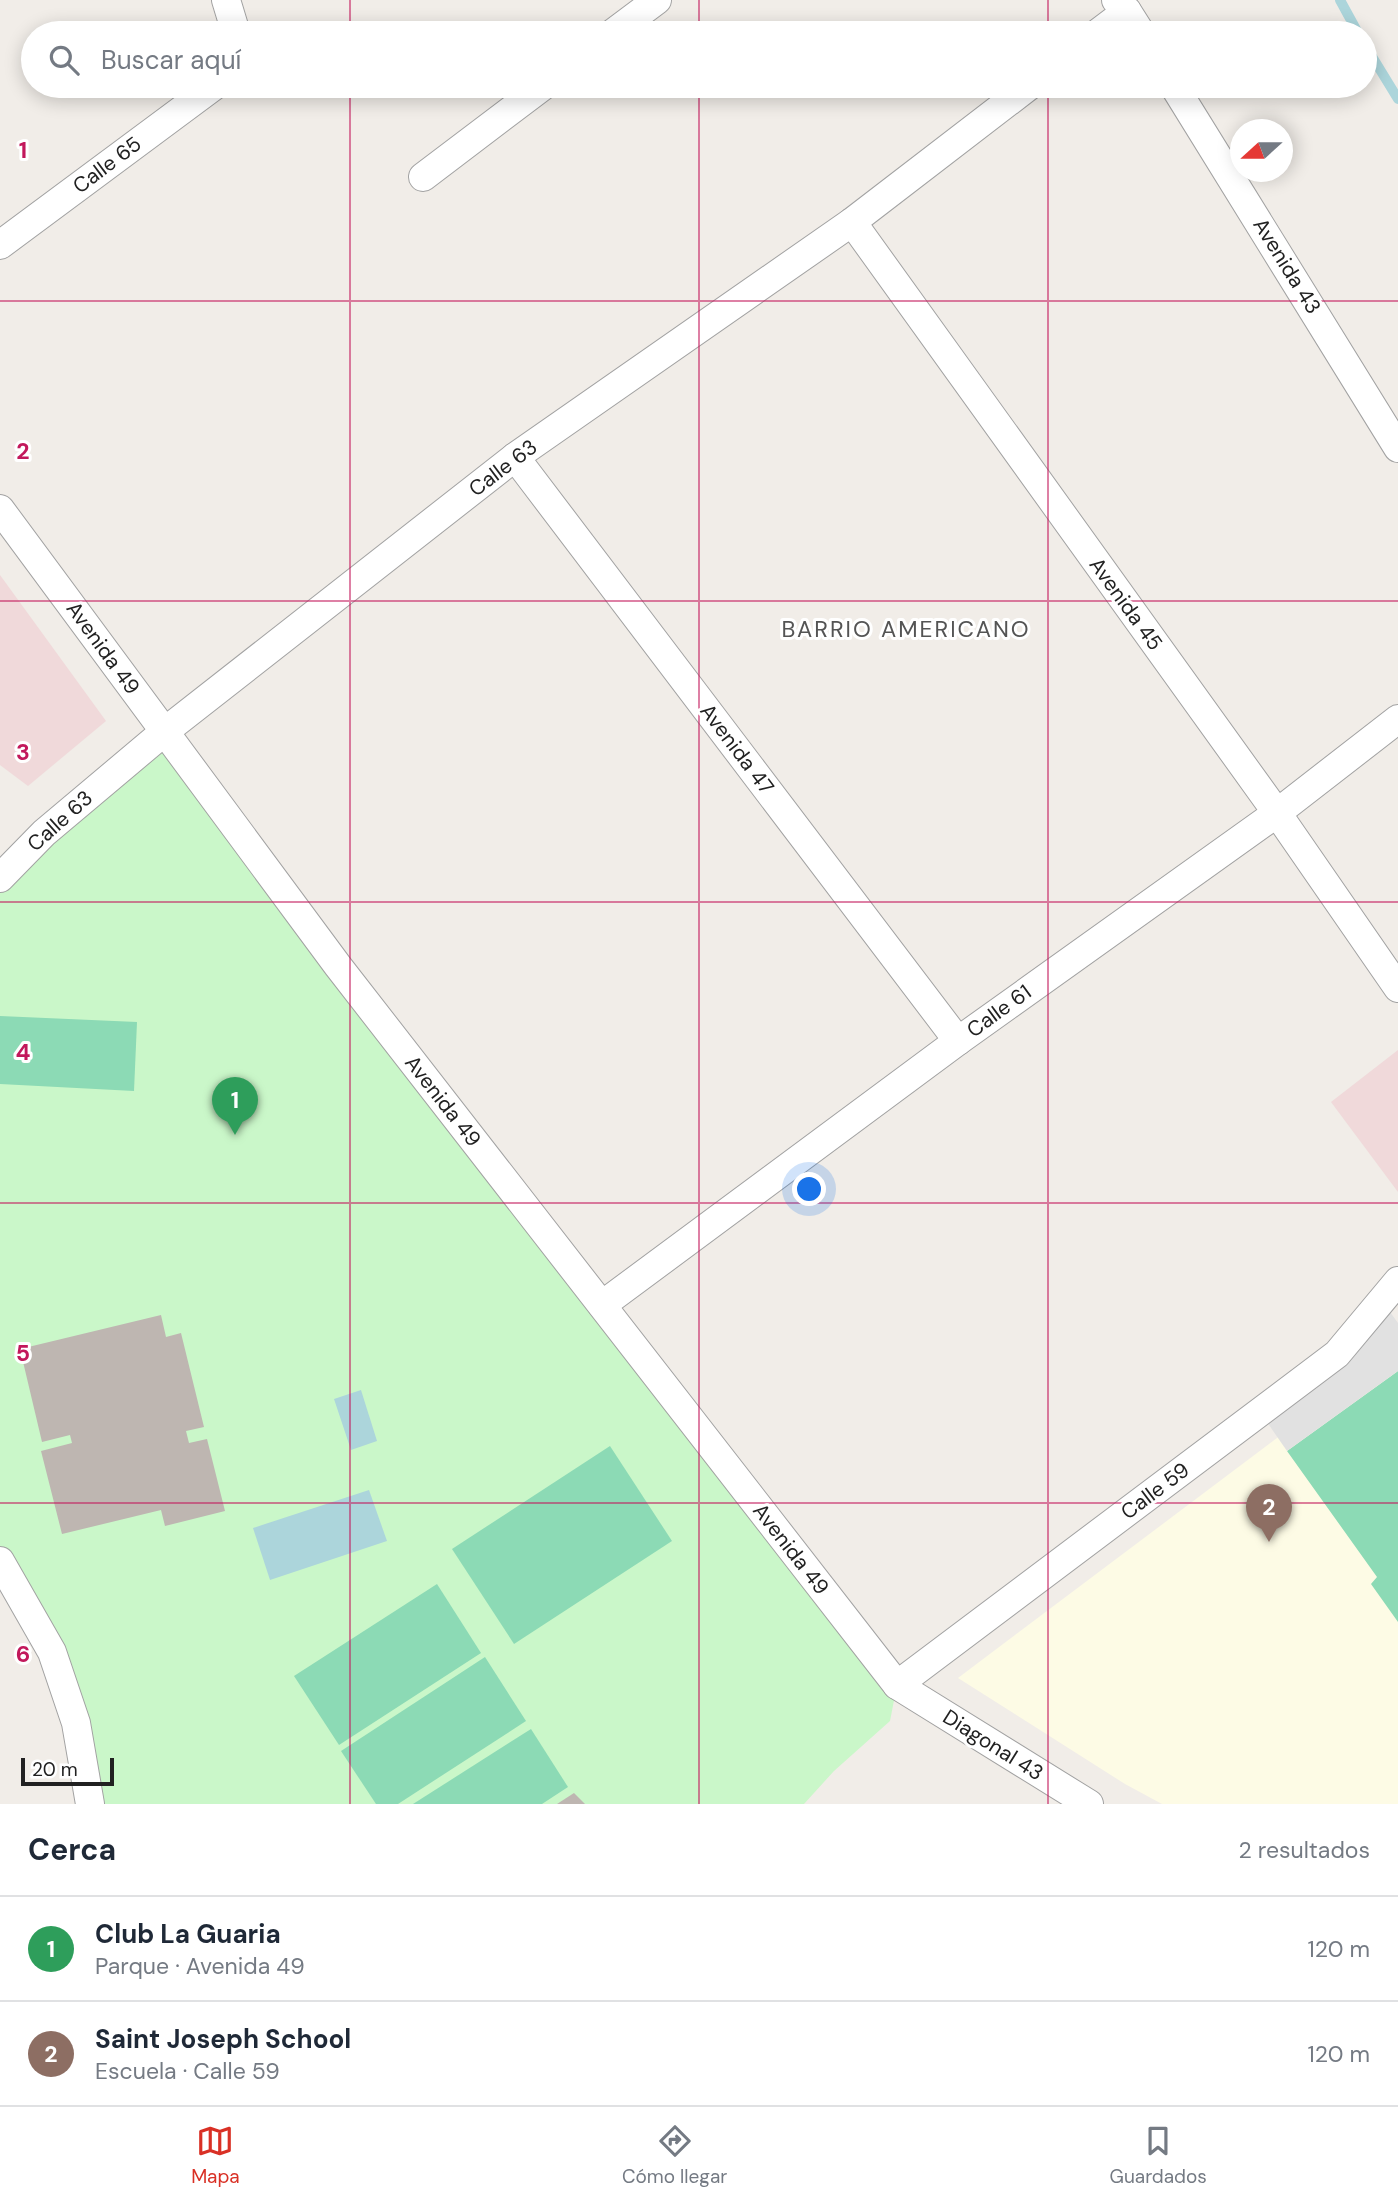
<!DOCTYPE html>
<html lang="es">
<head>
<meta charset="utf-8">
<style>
	body { margin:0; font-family:"DM Sans",sans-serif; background:#f6f6f7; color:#1f2937 }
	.compass { position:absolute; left:1230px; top:119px; width:63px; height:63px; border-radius:50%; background:#fff; box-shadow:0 4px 18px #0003; rotate:249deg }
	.scale { position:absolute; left:21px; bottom:18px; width:93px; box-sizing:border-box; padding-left:7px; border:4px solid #212121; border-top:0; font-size:19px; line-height:24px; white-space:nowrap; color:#212121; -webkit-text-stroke:5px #fff; paint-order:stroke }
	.you { position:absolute; left:810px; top:1190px; width:24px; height:24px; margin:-18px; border:5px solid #fff; border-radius:50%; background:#1a73e8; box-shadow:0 0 0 10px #1a73e833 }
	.badge { display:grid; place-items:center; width:46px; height:46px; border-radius:50%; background:#d93025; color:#fff; font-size:23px; font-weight:700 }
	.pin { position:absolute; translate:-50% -58px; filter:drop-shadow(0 2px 4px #0008) }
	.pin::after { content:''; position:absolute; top:37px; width:24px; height:21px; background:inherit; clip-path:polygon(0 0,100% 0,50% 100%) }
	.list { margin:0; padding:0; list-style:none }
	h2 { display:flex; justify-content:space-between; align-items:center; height:91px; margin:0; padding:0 28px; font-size:30px }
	h2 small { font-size:23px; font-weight:400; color:#747a83 }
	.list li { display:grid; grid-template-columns:46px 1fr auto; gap:21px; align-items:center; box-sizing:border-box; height:105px; padding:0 28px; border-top:2px solid #e0e1e3 }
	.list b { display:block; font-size:26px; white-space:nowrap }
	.list p { margin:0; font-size:23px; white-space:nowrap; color:#747a83 }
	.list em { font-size:23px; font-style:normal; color:#747a83 }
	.icon { flex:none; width:38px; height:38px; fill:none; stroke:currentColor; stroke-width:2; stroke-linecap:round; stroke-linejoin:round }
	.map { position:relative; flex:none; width:1398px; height:1804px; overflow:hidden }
	.search { position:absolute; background:#fff; box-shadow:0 4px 18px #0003; left:21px; right:21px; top:21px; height:77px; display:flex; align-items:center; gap:18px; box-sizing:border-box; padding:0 24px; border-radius:38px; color:#747a83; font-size:26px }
	.sheet { height:301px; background:#fff }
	nav { display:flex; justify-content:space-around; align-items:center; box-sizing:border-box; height:98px; border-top:2px solid #e0e1e3; background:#fff; font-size:19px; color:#747a83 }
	nav a { display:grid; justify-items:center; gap:4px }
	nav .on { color:#d93025 }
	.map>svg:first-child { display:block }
	.commercial { fill:#f0d9da }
	.education { fill:#fdfbe5 }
	.park { fill:#caf7c9 }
	.pitch { fill:#8cdab5 }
	.parking { fill:#e1e1e1 }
	.water { fill:#acd5db }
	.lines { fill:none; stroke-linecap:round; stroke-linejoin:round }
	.stream { stroke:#acd5db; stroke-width:10 }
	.building { fill:#beb6b1 }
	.minor-casing { stroke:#a2a2a2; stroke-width:30 }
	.minor { stroke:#fff; stroke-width:28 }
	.grid { fill:none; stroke:#c2185b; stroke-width:2; stroke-opacity:0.55 }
	.labels { text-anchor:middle; stroke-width:6; stroke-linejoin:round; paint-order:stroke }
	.street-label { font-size:21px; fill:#212121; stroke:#fff }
	.neighbourhood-label { font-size:23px; letter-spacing:2px; fill:#545454; stroke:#fff }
	.grid-label { font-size:23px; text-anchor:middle; font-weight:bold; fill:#c2185b; stroke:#fff; stroke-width:6; stroke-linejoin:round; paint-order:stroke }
</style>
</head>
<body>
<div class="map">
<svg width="1398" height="1804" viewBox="0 0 1398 1804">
	<rect width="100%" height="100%" fill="#f1ede8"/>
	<g class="commercial">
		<path d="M0,575l106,146 -78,65 -28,-21z"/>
		<path d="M1398,1050v142l-67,-90z"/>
	</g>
	<path class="education" d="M1398,1347v457h-236l-37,-20 -167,-106z"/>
	<path class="park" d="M164,732l733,953 -7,36 -56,50 -30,33h-714l-14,-81 -76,-162v-683z"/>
	<g class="pitch">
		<path d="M0,1016l137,6 -3,69 -134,-7z"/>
		<path d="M1398,1371v251l-27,-38 6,-7 -90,-126z"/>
		<path d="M610,1446l62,95 -158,103 -62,-95z"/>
		<path d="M437,1584l44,69 -142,92 -45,-69z"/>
		<path d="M485,1657l41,64 -128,83h-22l-35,-53z"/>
		<path d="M531,1729l37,58 -26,17h-129z"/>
	</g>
	<path class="parking" d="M1382,1301l16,22v48l-111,80 -27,-39z"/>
	<g class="water">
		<path d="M361,1390l16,51 -26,9 -17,-51z"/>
		<path d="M369,1490l18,51 -117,39 -17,-52z"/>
	</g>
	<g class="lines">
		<g class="stream">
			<path d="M1340,0l18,33"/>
			<path d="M1365,45l33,54"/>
		</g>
	</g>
	<g class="building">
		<path d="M161,1315l5,22 15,-4 23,94 -18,4 3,12 18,-4 18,72 -60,15 -4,-16 -99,24 -21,-83 31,-8 -2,-8 -28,7 -22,-93z"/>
		<path d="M574,1793l11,11h-28z"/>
	</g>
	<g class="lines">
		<defs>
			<g id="minor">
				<path d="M226,0l10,33"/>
				<path d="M1116,0l11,11 14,22"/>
				<path d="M613,33l44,-33"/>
				<path d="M1098,33l29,-22"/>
				<path d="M1174,86l224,362"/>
				<path d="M423,177l120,-91"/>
				<path d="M852,222l425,591 121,175"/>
				<path d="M0,245l214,-159"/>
				<path d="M515,457l443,584"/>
				<path d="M0,509l338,457 559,719 192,119"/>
				<path d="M0,878l44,-45 120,-101 351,-275 337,-235 177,-136"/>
				<path d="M602,1305l356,-264 319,-228 121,-94"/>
				<path d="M0,1561l52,91 24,71 14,81"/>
				<path d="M897,1685l440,-331 61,-73"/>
			</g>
		</defs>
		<use href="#minor" class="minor-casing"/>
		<use href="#minor" class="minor"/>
	</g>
	<path class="grid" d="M350,0v33M699,0v33M1048,0v33M350,86v1718M699,86v1718M1048,86v1718M0,301h1398M0,601h1398M0,902h1398M0,1203h1398M0,1503h1398"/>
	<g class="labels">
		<g class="street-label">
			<text transform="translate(107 165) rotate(-37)" y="7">Calle 65</text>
			<text transform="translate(1287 266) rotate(58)" y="7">Avenida 43</text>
			<text transform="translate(503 468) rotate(-37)" y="7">Calle 63</text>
			<text transform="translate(1126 604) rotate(54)" y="7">Avenida 45</text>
			<text transform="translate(103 648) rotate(54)" y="7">Avenida 49</text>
			<text transform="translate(737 749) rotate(53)" y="7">Avenida 47</text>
			<text transform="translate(60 821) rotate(-42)" y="7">Calle 63</text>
			<text transform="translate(999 1011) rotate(-36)" y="7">Calle 61</text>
			<text transform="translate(443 1101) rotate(52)" y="7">Avenida 49</text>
			<text transform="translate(1155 1491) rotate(-37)" y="7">Calle 59</text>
			<text transform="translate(791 1549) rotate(52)" y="7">Avenida 49</text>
			<text transform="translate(993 1745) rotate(32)" y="7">Diagonal 43</text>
		</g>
		<g class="neighbourhood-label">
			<text x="906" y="637">BARRIO AMERICANO</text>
		</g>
	</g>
	<g class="grid-label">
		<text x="23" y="158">1</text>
		<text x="23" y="459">2</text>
		<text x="23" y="760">3</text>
		<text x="23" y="1060">4</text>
		<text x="23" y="1361">5</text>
		<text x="23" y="1662">6</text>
	</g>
</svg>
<svg class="compass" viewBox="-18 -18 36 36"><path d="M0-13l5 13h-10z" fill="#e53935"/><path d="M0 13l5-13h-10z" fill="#747a83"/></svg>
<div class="scale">20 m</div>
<div class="you"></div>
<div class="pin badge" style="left:235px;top:1135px;background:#2e9e5b">1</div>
<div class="pin badge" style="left:1269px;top:1542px;background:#8d6e63">2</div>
<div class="search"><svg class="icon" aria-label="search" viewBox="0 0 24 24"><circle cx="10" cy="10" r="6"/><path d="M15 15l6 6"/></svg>Buscar aquí</div>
</div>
<section class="sheet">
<h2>Cerca<small>2 resultados</small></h2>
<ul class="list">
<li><span class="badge" style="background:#2e9e5b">1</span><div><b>Club La Guaria</b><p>Parque · Avenida 49</p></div><em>120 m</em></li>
<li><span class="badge" style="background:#8d6e63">2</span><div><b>Saint Joseph School</b><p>Escuela · Calle 59</p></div><em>120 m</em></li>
</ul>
</section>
<nav>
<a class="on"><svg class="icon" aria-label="map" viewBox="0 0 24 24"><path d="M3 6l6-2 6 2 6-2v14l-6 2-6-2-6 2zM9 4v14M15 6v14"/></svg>Mapa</a>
<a><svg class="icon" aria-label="directions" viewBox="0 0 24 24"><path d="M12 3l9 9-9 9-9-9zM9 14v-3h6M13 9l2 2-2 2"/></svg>Cómo llegar</a>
<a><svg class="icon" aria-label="saved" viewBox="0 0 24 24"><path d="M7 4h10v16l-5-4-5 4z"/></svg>Guardados</a>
</nav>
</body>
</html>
